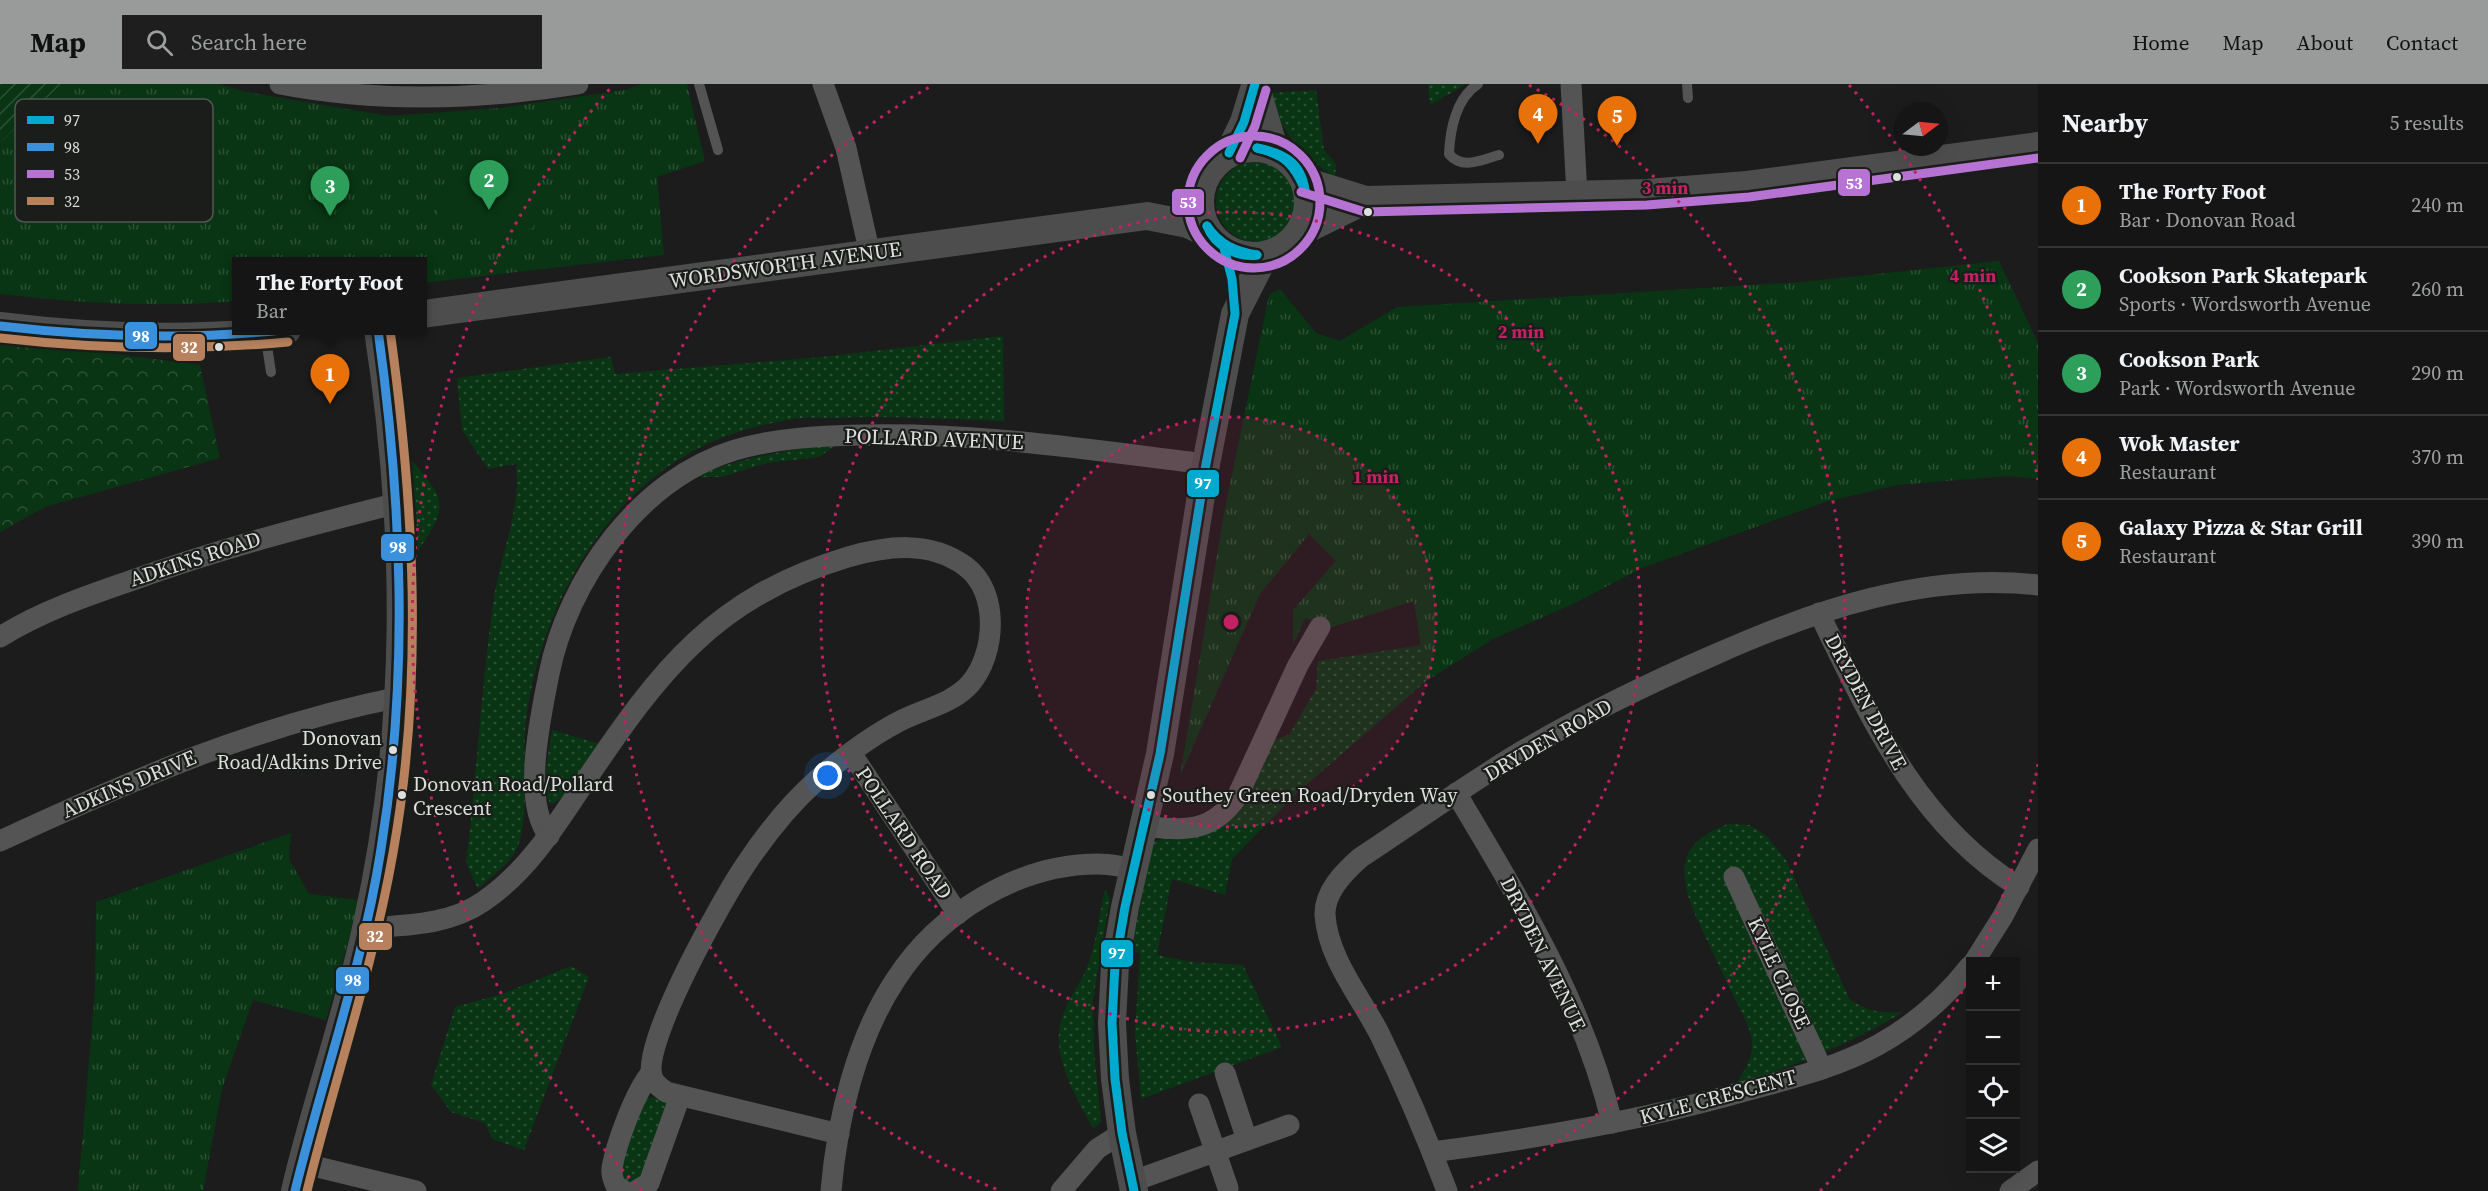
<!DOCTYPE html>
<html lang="en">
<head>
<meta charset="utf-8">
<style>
	body { margin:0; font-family:"Source Serif 4",serif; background:#1d1e1d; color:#f1f3f6 }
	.controls { position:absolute; right:18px; bottom:18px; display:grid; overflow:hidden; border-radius:0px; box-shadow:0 6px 24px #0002 }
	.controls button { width:54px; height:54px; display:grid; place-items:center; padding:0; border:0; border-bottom:2px solid #333434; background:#141514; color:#f1f3f6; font:30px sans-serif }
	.compass { position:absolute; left:1894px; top:18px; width:54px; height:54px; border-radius:50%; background:#141514; box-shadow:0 6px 24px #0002; rotate:74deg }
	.you { position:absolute; left:828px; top:692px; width:21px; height:21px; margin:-15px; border:4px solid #fff; border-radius:50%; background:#1a73e8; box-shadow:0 0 0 9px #1a73e833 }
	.badge { display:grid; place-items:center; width:39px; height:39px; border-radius:50%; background:#989b99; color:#fff; font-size:20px; font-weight:700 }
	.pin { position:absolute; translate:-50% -50px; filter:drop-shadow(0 2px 3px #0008) }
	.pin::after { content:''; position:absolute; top:32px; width:21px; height:18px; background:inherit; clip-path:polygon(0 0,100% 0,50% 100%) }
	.popup { position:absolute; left:232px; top:173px; width:195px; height:78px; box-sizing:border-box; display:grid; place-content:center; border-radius:0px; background:#141514; filter:drop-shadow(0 2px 4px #0005); font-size:20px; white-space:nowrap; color:#9d9fa0 }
	.popup b { font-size:22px; color:#f1f3f6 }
	.popup::after { content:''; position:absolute; left:50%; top:100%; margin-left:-12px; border:12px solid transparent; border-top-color:#141514 }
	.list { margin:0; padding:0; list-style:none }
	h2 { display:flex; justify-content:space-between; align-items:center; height:78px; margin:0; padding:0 24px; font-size:26px }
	h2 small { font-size:20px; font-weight:400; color:#9d9fa0 }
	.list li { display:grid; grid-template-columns:39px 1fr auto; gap:18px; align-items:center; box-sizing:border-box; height:84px; padding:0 24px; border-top:2px solid #333434 }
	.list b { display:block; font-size:22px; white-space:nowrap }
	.list p { margin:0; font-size:20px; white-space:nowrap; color:#9d9fa0 }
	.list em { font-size:20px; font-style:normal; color:#9d9fa0 }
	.icon { flex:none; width:33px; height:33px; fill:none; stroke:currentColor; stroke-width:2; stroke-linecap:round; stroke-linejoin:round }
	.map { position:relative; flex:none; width:2038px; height:1107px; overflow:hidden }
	header { display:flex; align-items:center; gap:36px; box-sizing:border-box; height:84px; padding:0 30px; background:#989b99; color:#111 }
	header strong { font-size:28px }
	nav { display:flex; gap:33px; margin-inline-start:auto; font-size:21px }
	.search { width:420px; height:54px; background:#1d1e1d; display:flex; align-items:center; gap:15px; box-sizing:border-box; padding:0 21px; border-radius:0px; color:#9d9fa0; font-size:22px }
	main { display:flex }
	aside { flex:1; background:#141514 }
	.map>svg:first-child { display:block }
	.grass { fill:url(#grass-dots) }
	.forest { fill:url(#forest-crowns) }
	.park { fill:url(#park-tufts) }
	.garden { fill:url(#garden-furrows) }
	.pitch { fill:#093514 }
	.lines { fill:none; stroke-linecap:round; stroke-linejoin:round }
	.lane { stroke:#535453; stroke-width:10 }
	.street { stroke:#535453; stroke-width:21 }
	.secondary { stroke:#4c4d4c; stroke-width:28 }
	.bus-1-casing { stroke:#1a1d1a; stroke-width:14 }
	.bus-2-casing { stroke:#1a1d1a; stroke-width:14 }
	.bus-3-casing { stroke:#1a1d1a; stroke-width:14 }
	.bus-4-casing { stroke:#1a1d1a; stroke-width:14 }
	.bus-1 { stroke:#00a9ce; stroke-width:9 }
	.bus-2 { stroke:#3a90db; stroke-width:9 }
	.bus-3 { stroke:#b673d3; stroke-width:9 }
	.bus-4 { stroke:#b6815c; stroke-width:9 }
	.ring { fill:none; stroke:#c32262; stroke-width:3; stroke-dasharray:3 6 }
	.bus-dot { fill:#dcdfdd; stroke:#1a1d1a; stroke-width:2 }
	.labels { text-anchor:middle; stroke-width:4.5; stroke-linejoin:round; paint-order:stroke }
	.bus-label { font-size:20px; fill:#dcdfdd; stroke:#1a1d1a; text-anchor:start }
	.street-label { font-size:21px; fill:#dcdfdd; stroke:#1a1d1a }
	.key { fill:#1a1d1a; stroke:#545754; stroke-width:1.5 }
	.key-label { font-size:16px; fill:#dcdfdd }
	.centre { fill:#c32262; stroke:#1a1d1a; stroke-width:3 }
	.ring-label { font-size:18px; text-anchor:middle; font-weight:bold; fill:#c32262; stroke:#1a1d1a; stroke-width:4.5; stroke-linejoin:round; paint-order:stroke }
	.line-badge { stroke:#1a1d1a; stroke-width:2 }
	.badge-label { font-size:16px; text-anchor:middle; font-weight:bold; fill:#fff }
</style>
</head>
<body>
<header>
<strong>Map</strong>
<div class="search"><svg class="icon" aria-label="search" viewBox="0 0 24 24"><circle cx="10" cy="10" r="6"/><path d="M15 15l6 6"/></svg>Search here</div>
<nav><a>Home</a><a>Map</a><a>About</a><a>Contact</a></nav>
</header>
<main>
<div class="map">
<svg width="2038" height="1107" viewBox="0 0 2038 1107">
	<defs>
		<pattern id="grass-dots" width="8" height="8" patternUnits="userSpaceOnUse" patternTransform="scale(1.5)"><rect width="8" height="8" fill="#093514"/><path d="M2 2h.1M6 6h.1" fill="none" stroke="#2c5236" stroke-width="1.8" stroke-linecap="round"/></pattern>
		<pattern id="forest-crowns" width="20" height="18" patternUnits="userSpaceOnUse" patternTransform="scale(1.5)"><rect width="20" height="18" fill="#093514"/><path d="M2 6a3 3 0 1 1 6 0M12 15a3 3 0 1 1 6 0" fill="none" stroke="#2c5236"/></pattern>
		<pattern id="park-tufts" width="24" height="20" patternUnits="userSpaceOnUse" patternTransform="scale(1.5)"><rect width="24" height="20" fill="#093514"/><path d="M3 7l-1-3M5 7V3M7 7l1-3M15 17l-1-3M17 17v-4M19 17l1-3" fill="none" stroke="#2c5236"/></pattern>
		<pattern id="garden-furrows" width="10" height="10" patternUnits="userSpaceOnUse" patternTransform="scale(1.5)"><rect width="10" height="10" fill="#093514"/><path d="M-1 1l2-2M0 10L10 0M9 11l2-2" fill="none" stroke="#2c5236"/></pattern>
	</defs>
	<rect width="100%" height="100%" fill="#1b1c1b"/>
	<g class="grass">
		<path d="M1428,0h38l-36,21z"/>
		<path d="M1316,6l8,60 12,14 -1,14c-34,-26 -53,-43 -66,-85z"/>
		<circle cx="1256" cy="118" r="40"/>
		<path d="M1003,252l1,85c-57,-2 -115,-6 -172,-3 -15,0 -31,-1 -45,2 -22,4 -46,10 -66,18 -113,45 -180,166 -195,282 -5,36 6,105 -12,134 -9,13 -25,24 -36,35l-12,-26c11,-88 15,-177 28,-265 7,-45 27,-88 22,-134l-28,5 -26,-39 -5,-52 154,-21 4,17 207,-17z"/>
		<path d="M839,359l-20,14 -52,6 -46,14h-27c47,-20 94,-27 145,-34z"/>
		<path d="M403,366c44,52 50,52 9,109z"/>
		<path d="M1422,561l4,36 -128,111 -66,67 -7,36 -53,-16 -15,76 35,7 51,3 39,82 -141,52 -6,-66 5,-80 -9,-2 22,-109 13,-4 17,1 29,-8 60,-91 17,-5 27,-46 2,-28z"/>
		<path d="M552,646l48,14c-11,15 -32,56 -49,60 -12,-14 -1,-56 1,-74z"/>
		<path d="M1728,740l21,1 17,10 20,25 64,140c18,11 32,14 53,12 -55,33 -107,53 -168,73 8,-12 18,-26 17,-42 0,-12 -9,-27 -14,-38 -11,-22 -21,-44 -32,-67 -23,-48 -42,-91 22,-114z"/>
		<path d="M1105,805l5,10 -17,100 1,52 7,71 -8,7c-18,-35 -46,-77 -29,-117 6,-15 15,-27 22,-42 10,-24 13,-55 19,-81z"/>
		<path d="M571,882l18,11 -65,173 -32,-11 -7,-16 -34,-11 -20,-27 24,-78 47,-13z"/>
		<path d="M648,1013l16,2 5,5 -23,72 -17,7 -7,-3 -3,-11 22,-65z"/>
	</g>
	<path class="forest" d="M0,255l200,26 20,93 -175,49 -45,25z"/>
	<g class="park">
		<path d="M61,0h158l28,8 142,24 111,-8 125,-18 17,-6h45l18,77 -48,16 7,78 -241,28v-21h-186v39c-83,7 -154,2 -237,-7v-151z"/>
		<path d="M1999,177l39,82v136l-30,-3 -111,9 -72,17 -183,66 -67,35 -82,36 -67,42 -12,-80 -85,27 -24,-10 -12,27v-35l43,-49 -27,-27 -49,60 -80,182 44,-262 45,-219 11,-6 36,44 24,8 57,-34 405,-25z"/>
		<path d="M291,749l-2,26 20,35 51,6 -34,120 -73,-20 -31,89 -19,102h-125l17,-201 1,-88z"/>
	</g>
	<path class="garden" d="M0,0h61l-61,59z"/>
	<path class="pitch" d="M506,78c16,2 28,9 35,24l3,-1 -11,43 -50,16 -25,-23 -5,1 -8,16 -10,-38c28,-16 36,-36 71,-38z"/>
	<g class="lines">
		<g class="lane">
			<path d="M699,0l19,66"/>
			<path d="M1478,0c-22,14 -28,46 -29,70 13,16 32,6 50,1"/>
			<path d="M1687,0l1,14"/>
			<path d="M265,249l6,39"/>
		</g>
		<g class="street">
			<path d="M280,0c99,19 199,16 298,0"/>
			<path d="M823,0l23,64 24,106"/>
			<path d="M1571,0l6,111"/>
			<path d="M1819,529c51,104 98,211 200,274"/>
			<path d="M0,553c40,-25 86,-41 130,-56 88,-32 177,-55 268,-78"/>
			<path d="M851,669l107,161"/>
			<path d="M1456,709c62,104 128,211 156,330"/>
			<path d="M1143,742c42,5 70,7 95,-31l60,-130 22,-38"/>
			<path d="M549,752c-28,-35 -8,-121 0,-162 19,-94 90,-195 186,-224 40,-12 85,-14 126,-15 117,-3 230,15 345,29"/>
			<path d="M0,757c134,-62 254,-115 400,-144"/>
			<path d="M1734,793l88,192"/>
			<path d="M367,844c40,-3 83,-3 117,-27 44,-30 73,-77 102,-121 74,-110 129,-183 262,-223 39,-11 81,-17 117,9 35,25 31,88 5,118 -18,20 -47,25 -70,37 -29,15 -57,36 -82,58 -28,25 -53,56 -74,88 -22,33 -102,175 -92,209 2,8 8,11 14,16l173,42"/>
			<path d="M1974,878l29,-46 35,-67"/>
			<path d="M1225,989l22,67"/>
			<path d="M1199,1020l29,84"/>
			<path d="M1432,1068c108,-14 213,-32 317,-62 44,-12 89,-23 129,-45 36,-20 67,-47 92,-79"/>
			<path d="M301,1079l115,28"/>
			<path d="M1131,1098l158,-57"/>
			<path d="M624,1107l-8,-5c-3,-6 -5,-11 -4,-18 4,-24 23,-76 39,-95"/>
			<path d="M636,1107l13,-8 31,-87"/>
			<path d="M831,1107c6,-71 25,-152 65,-212 43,-66 122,-115 202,-115 12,0 25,3 36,4"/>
			<path d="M1061,1107l36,-42 25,-16"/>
			<path d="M1447,1107c-20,-53 -42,-105 -67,-156 -19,-38 -52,-76 -55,-120 -1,-23 19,-43 35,-57 53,-35 105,-72 159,-105 63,-37 128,-69 195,-98 101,-45 211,-83 324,-70"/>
			<path d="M2010,1107l28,-20"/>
		</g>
		<g class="secondary">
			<path d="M1255,0l20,68"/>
			<circle cx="1254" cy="118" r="54"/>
			<path d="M1229,69l15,-31 11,-36"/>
			<path d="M1305,97l61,19 281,-7 100,-8 291,-39"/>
			<path d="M1299,149l67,-33"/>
			<path d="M423,230l724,-98 41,8 23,11"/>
			<path d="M0,242c96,12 191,15 287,4"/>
			<path d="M295,1107c21,-90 53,-177 72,-267 44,-199 42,-392 11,-594"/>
			<path d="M1134,1107l-12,-58 -7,-54 -3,-56 3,-58 10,-58 35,-153 46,-290 29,-150 30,-59"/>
		</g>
		<defs>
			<g id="bus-1">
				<path d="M1257,64c26,5 44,14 48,42"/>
				<path d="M1257,64c28,7 37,16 48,42"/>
				<path d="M1229,69l15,-31 11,-38"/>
				<path d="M1207,142c13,19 28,25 50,29"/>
				<path d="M1207,142c7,19 30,32 50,29"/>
				<path d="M1134,1107l-12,-58 -7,-54 -3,-56 3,-58 10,-58 35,-153 46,-290 29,-150 -3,-35 -8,-31"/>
			</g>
			<g id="bus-2">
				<path d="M0,242c94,11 187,14 282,4"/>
				<path d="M295,1107c28,-114 68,-226 86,-342 28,-173 21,-346 -3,-519"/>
			</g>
			<g id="bus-3">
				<circle cx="1254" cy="118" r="66"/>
				<path d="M1240,74l15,-32 11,-36"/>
				<path d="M1301,108l64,20 282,-7 102,-8 289,-39"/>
			</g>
			<g id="bus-4">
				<path d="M0,254c96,11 192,13 288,4"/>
				<path d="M307,1107c28,-113 66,-223 86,-338 31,-173 21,-349 -3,-523"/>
			</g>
		</defs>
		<use href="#bus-1" class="bus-1-casing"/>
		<use href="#bus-2" class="bus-2-casing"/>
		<use href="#bus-3" class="bus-3-casing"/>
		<use href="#bus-4" class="bus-4-casing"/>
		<use href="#bus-1" class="bus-1"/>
		<use href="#bus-2" class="bus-2"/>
		<use href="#bus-3" class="bus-3"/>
		<use href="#bus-4" class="bus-4"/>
	</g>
	<circle cx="1231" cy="538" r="205" fill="#c32262" fill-opacity=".12"/>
	<g class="ring">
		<circle cx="1231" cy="538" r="205"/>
		<circle cx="1231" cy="538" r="410"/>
		<path d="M996 1105A614 614 0 0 1 933 1M1529 1A614 614 0 0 1 1466 1105"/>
		<path d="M2038 680A819 819 0 0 1 1979 871M1970 891A819 819 0 0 1 1820 1107M642 1107A819 819 0 0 1 613 1M1849 1A819 819 0 0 1 2038 396"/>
	</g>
	<g class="bus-dot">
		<circle cx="1897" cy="93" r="5"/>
		<circle cx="1368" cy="128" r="5"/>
		<circle cx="219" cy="263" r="5"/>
		<circle cx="393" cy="666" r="5"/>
		<circle cx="402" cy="711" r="5"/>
		<circle cx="1151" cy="711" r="5"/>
	</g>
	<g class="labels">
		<g class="bus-label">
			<text x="382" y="661" text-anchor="end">Donovan<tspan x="382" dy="24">Road/Adkins Drive</tspan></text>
			<text x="413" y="707">Donovan Road/Pollard<tspan x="413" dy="24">Crescent</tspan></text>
			<text x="1162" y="718">Southey Green Road/Dryden Way</text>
		</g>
		<g class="street-label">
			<text transform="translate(785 181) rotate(-8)" y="7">WORDSWORTH AVENUE</text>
			<text transform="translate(934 355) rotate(2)" y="7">POLLARD AVENUE</text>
			<text transform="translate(195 475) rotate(-18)" y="7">ADKINS ROAD</text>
			<text transform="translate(1866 618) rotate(62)" y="7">DRYDEN DRIVE</text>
			<text transform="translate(1548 656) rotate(-30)" y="7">DRYDEN ROAD</text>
			<text transform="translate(129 700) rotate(-23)" y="7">ADKINS DRIVE</text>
			<text transform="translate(904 749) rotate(56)" y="7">POLLARD ROAD</text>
			<text transform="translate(1543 870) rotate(64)" y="7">DRYDEN AVENUE</text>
			<text transform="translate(1779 889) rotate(65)" y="7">KYLE CLOSE</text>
			<text transform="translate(1718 1013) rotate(-15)" y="7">KYLE CRESCENT</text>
		</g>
	</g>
	<rect x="15" y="15" width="198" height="123" rx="9" class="key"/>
	<rect x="27" y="32" width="27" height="8" fill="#00a9ce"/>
	<rect x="27" y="59" width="27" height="8" fill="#3a90db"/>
	<rect x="27" y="86" width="27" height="8" fill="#b673d3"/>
	<rect x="27" y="113" width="27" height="8" fill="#b6815c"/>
	<g class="key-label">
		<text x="64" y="42">97</text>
		<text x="64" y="69">98</text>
		<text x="64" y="96">53</text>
		<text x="64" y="123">32</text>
	</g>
	<circle cx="1231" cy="538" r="9" class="centre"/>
	<g class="ring-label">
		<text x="1665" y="110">3 min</text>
		<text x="1973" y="198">4 min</text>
		<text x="1521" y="254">2 min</text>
		<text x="1376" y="399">1 min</text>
	</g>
	<g class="line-badge">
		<rect x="1837" y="84" width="34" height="29" rx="6" fill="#b673d3"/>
		<rect x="1171" y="104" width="34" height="28" rx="6" fill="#b673d3"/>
		<rect x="124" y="237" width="34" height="29" rx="6" fill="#3a90db"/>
		<rect x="172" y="249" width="34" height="29" rx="6" fill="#b6815c"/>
		<rect x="1186" y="385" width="34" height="29" rx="6" fill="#00a9ce"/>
		<rect x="380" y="449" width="35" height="29" rx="6" fill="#3a90db"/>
		<rect x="358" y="838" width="35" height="29" rx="6" fill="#b6815c"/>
		<rect x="1100" y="855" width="34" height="29" rx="6" fill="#00a9ce"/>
		<rect x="335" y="882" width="35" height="29" rx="6" fill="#3a90db"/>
	</g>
	<g class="badge-label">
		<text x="1854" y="105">53</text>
		<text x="1188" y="124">53</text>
		<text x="141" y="258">98</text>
		<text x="189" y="269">32</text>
		<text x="1203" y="405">97</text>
		<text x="398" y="469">98</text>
		<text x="375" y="858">32</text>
		<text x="1117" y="875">97</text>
		<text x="353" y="902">98</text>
	</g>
</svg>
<div class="controls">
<button>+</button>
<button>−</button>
<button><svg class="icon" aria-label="locate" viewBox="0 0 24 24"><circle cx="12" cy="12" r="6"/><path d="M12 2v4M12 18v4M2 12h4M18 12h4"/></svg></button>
<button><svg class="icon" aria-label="layers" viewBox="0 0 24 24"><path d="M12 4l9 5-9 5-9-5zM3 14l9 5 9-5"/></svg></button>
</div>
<svg class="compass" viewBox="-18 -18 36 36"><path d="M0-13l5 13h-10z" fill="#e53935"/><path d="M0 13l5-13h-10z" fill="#9d9fa0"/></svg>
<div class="you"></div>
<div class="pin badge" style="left:330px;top:320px;background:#e8710a">1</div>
<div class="popup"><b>The Forty Foot</b>Bar</div>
<div class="pin badge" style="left:489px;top:126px;background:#2e9e5b">2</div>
<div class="pin badge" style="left:330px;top:132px;background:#2e9e5b">3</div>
<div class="pin badge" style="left:1538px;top:60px;background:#e8710a">4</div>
<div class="pin badge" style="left:1617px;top:62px;background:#e8710a">5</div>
</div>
<aside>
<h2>Nearby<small>5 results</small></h2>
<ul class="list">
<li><span class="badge" style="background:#e8710a">1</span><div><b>The Forty Foot</b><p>Bar · Donovan Road</p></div><em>240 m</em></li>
<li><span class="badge" style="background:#2e9e5b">2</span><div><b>Cookson Park Skatepark</b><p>Sports · Wordsworth Avenue</p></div><em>260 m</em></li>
<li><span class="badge" style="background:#2e9e5b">3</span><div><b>Cookson Park</b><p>Park · Wordsworth Avenue</p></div><em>290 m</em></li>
<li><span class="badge" style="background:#e8710a">4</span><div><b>Wok Master</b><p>Restaurant</p></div><em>370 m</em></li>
<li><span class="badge" style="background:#e8710a">5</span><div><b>Galaxy Pizza &amp; Star Grill</b><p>Restaurant</p></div><em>390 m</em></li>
</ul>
</aside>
</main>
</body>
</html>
